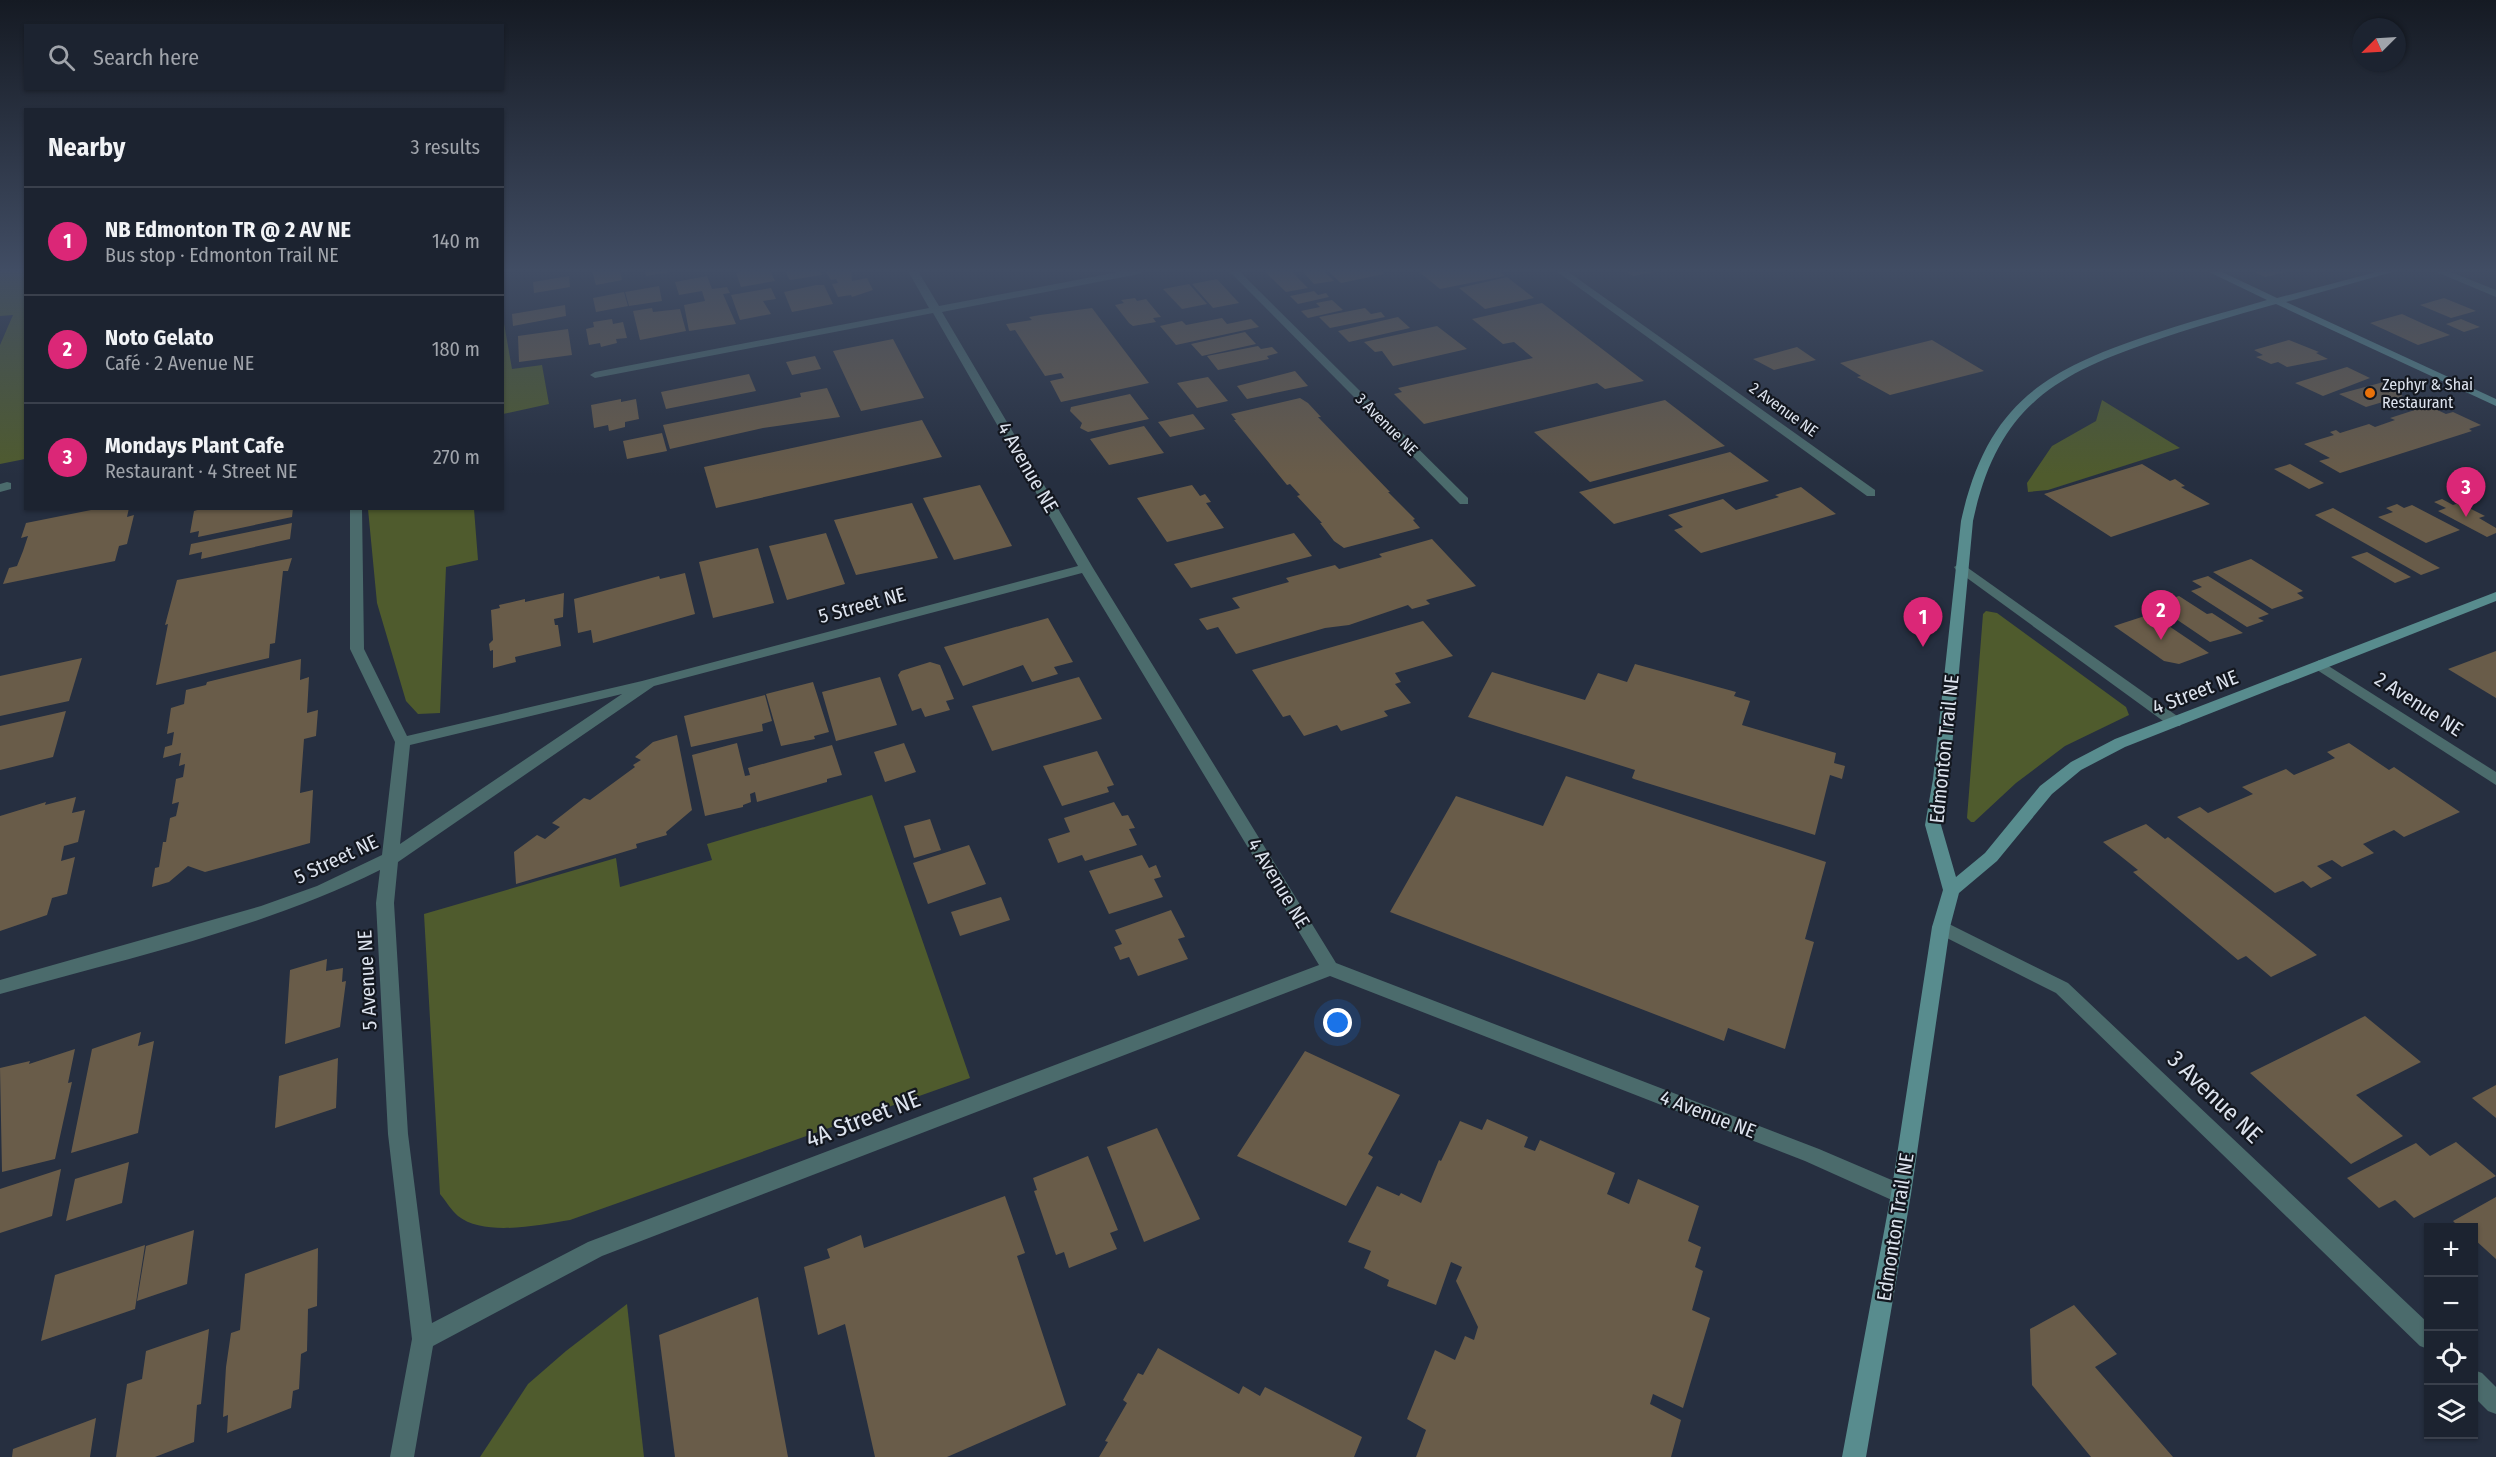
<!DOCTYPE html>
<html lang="en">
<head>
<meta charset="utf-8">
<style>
	body { margin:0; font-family:"Fira Sans Condensed",sans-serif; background:#252b38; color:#f1f3f6 }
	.controls { position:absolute; right:18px; bottom:18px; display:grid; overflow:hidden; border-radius:0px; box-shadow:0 2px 4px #0004 }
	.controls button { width:54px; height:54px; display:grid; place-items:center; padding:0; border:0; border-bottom:2px solid #3a404c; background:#1c2330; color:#f1f3f6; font:30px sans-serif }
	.compass { position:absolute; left:2352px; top:18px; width:54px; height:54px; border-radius:50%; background:#1c2330; box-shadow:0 2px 4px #0004; rotate:246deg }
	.you { position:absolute; left:1338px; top:1023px; width:21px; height:21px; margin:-15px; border:4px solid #fff; border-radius:50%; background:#1a73e8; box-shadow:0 0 0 9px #1a73e833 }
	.badge { display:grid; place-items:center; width:39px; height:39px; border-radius:50%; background:#db2777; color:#fff; font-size:20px; font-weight:700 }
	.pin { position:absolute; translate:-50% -50px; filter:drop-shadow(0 2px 3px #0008) }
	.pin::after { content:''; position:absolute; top:32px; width:21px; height:18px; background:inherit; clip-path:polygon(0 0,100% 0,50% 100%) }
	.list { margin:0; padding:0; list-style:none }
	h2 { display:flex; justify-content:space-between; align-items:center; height:78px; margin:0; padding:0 24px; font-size:26px }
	h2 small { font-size:20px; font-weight:400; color:#a0a4ab }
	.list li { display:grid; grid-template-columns:39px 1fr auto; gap:18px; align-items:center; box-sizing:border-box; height:108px; padding:0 24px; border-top:2px solid #3a404c }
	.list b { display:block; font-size:22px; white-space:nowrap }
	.list p { margin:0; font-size:20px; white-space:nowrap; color:#a0a4ab }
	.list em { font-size:20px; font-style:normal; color:#a0a4ab }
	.icon { flex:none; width:33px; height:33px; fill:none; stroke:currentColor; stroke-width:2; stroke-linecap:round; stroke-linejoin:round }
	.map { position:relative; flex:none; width:2496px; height:1457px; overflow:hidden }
	.search { position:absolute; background:#1c2330; box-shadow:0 2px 4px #0004; left:24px; top:24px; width:480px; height:66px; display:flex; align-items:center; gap:15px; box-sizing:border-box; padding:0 21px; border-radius:0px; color:#a0a4ab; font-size:22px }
	.panel { position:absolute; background:#1c2330; box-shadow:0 2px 4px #0004; left:24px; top:108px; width:480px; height:402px; border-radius:0px }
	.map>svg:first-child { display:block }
	.green { fill:#4f5b2d }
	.building { fill:#695c49 }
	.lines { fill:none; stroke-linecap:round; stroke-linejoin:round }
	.street { fill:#4b6b6c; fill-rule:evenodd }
	.secondary { fill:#588c8e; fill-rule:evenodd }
	.food-dot { fill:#e8710a; stroke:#13171f; stroke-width:2 }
	.labels { text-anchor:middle; stroke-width:4.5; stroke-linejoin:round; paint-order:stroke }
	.far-poi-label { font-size:16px; fill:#dde3ee; stroke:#13171f; text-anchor:start }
	.far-street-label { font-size:16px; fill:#dde3ee; stroke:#13171f }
	.street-label { font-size:20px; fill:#dde3ee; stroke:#13171f }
	.near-street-label { font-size:24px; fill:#dde3ee; stroke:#13171f }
</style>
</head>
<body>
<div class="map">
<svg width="2496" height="1457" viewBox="0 0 2496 1457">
	<rect width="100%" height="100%" fill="#262f40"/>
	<g class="green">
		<path d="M0,271h26l-1,188 -25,5v-119l13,-30 -13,1z"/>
		<path d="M502,312l10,57 30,-4 7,39 -46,10z"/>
		<path d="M2102,400l78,48 -132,42 -20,2 -1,-9 25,-37 44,-25z"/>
		<path d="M368,509h106l4,51 -32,7 -6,146 -22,1 -12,-13 -29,-98z"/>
		<path d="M1986,611l11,2 129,94 3,8 -64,31 -49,37 -42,39h-3l-4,-4 16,-204z"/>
		<path d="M872,795l98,283 -400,142c-30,5 -86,17 -112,-4 -7,-6 -12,-15 -18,-22l-16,-280 192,-56 4,29 92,-27 -5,-16z"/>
		<path d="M627,1304l17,153h-164l48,-73 38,-33z"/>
	</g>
	<g class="building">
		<path d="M592,271h28l2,9 -26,5z"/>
		<path d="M645,271h25v1l-24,4z"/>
		<path d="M746,271h24l5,10 -34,6 -5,-14z"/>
		<path d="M785,271h35l2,4 -32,5z"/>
		<path d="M825,271h26l1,10 15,-3 6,12 -21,7 -1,-2 -13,2 -6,-13 6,-1 -2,-4 -5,1z"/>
		<path d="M1264,271h27l17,17 -22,4z"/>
		<path d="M1302,271h22l10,10 -20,3z"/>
		<path d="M1328,271h53l3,3 -43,9z"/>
		<path d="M1418,271h81l6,5 -65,13z"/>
		<path d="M1626,271h28v1l-21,4z"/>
		<path d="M2252,271h34v1l-21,5z"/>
		<path d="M569,276l1,11 -36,6 -1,-11z"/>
		<path d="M707,276l5,13 15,-2 3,6 -7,1 13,30 -47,7 -5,-26 21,-4 -3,-10 -23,4 -4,-13z"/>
		<path d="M1507,277l27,21 -49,11 -26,-21z"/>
		<path d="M1217,279l22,24 -26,5 -21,-24z"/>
		<path d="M1189,284l18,20 -25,5 -19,-20z"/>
		<path d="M816,285h8l9,19 -41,8 -8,-20z"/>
		<path d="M659,286l3,15 -33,5 -4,-14z"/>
		<path d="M771,288l5,11 -13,2 8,13 -31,6 -9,-25z"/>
		<path d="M1314,291l4,4 8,-2 3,4 -31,7 -8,-8z"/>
		<path d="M624,292l4,14 -32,6 -3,-14z"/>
		<path d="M1135,298l2,3 9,-2 15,18 -8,1 3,4 -23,4 -4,-3 -14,-18 9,-2 -3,-3z"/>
		<path d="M2444,298l32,13 -25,7 -31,-13z"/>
		<path d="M1332,300l11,10 -35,8 -7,-7 19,-4 -4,-4z"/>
		<path d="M1542,303l102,78 -39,8 -8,-6 -173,41 -30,-30 8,-2 -4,-4 135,-30 -19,-16 -11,2 -31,-25z"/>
		<path d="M565,305l1,11 -53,10 -1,-12z"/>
		<path d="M652,308l1,4 27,-3 6,22 -46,9 -7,-29z"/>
		<path d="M1092,308l57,75 -88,19 -11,-21 14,-3 -3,-5 -16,3 -30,-46 -5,1 -4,-7 26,-4 -3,-3 11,-2z"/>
		<path d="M1365,308l6,6 10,-2 4,5 -55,11 -11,-11z"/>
		<path d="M2402,314l24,11 24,10 -32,10 -48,-22z"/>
		<path d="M1398,317l12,11 -61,14 -11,-11z"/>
		<path d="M1222,318l5,6 24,-5 8,8 -83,18 -16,-19 22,-5 4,4z"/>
		<path d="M612,319l1,5 10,-2 4,16 -11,1 1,4 -16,4 -1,-4 -11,2 -3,-16 8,-2 -1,-5z"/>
		<path d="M2461,319l19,8 -16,5 -18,-8z"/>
		<path d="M1437,326l30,23 -74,17 -11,-15 -7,1 -11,-10z"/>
		<path d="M568,329l4,26 -53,7 -1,-26z"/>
		<path d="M1245,332l11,12 -54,12 -11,-12z"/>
		<path d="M893,339l31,59 -63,13 -28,-60z"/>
		<path d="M1932,340l52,31 -94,24 -33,-18 4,-1 -21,-13z"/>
		<path d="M2289,340l30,12 -3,1 12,6 -41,8 -9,-5 -7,2 -15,-7 7,-2 -9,-5z"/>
		<path d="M1258,346l3,3 11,-2 6,6 -11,3 2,3 -51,11 -11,-14z"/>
		<path d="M1797,347l19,13 -42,10 -21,-11z"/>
		<path d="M815,356l6,13 -29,6 -6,-13z"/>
		<path d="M2347,367l23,11 -47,18 -28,-13z"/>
		<path d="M1295,371l13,15 -61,13 -10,-13z"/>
		<path d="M749,374l7,17 -90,18 -5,-17z"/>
		<path d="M1208,377l20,24 -31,7 -20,-25z"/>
		<path d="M2391,380l16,8 -11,4 7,4 -37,11 -27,-13z"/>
		<path d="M827,388l13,29 -77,11 -93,21 -7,-24 138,-28 -1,-4z"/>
		<path d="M1130,394l19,25 -61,13 -8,-4 2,-5 -12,-12 1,-4z"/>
		<path d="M1300,398l8,5 13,14h-3l72,75h-2l27,27 -2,1 7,8 -76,20 -10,-7 -14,-18h2l-25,-27 3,-1 -10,-11 -3,1 -53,-65h2l-5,-6z"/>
		<path d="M621,399v3l15,-3 3,20 -14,3v5l-16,4 -1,-6 -14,3 -3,-23z"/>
		<path d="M1665,400l60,46 -135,36 -56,-50z"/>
		<path d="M2424,407h7l15,7 7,-2 28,13 -12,4 3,2 -132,42 -21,-12 11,-3 -26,-14 30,-9 -4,-3 6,-2 4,3 29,-9 6,3 20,-7 -5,-2z"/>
		<path d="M1193,414l12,15 -35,8 -12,-15z"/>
		<path d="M922,420l20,37 -226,51 -12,-41z"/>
		<path d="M1144,426l20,27 -55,12 -19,-26z"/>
		<path d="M662,433l5,18 -40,8 -4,-18z"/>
		<path d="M1730,452l39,29 -155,43 -35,-32z"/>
		<path d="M2142,464l28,17 5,-2 10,7 -4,1 29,17 -99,33 -67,-43z"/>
		<path d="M2290,464l34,19 -15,6 -35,-20z"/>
		<path d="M980,485l32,61 -58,14 -31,-62z"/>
		<path d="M1192,485l8,11 5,-2 6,8 -5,1 18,25 -57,14 -30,-44z"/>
		<path d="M1801,487l35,27 -135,39 -27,-23 9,-3 -15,-12 55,-16 13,11 43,-13 -4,-2z"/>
		<path d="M2442,499l11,6 6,-2 26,13 -6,2 17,10v5l-9,4 -49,-26 8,-3 -12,-6z"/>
		<path d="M912,503l26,55 -82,17 -22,-55z"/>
		<path d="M2397,504l7,4 8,-3 48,25 -34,13 -48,-26 15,-5 -7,-4z"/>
		<path d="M101,508h28l-2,9 7,-2 -7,29 -8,2 -4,15 -112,23 6,-16 8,-2 6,-15 5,-15 -7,2 5,-15z"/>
		<path d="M204,508h89l-1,9 -94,20 1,-6 -9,2 4,-22z"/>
		<path d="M2333,508l107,60 -19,7 -106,-60z"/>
		<path d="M292,523l-2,16 -89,20 1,-7 -13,3 2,-11z"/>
		<path d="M826,533l19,51 -58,16 -18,-54z"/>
		<path d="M1294,533l18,23 -121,32 -17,-24z"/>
		<path d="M1432,539l44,47 -50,14 4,4 -18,5 -4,-4 -59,20 -24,3 -89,26 -18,-27 -11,3 -8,-11 41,-11 -8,-10 57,-16 -3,-4 49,-13 4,4 43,-12 -3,-3z"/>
		<path d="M758,548l16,55 -61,15 -14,-56z"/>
		<path d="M2367,552l44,25 -16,6 -44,-26z"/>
		<path d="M292,558l-4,13h-5l-8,72 -5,1 -1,14 -113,27 12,-61 -3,1 12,-45z"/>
		<path d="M2251,559l52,32 -6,2 7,5 -32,11 -59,-37z"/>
		<path d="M685,573l10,41 -102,29 -2,-13 -13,3 -4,-34 85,-23 1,3z"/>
		<path d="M2208,576l61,38 -11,4 6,3 -17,6 -56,-36 11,-4 -10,-6z"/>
		<path d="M564,593l-1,24 -9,2 1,6h3l3,21 -46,11 1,5 -23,6v-18l-3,1 -1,-7 4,-4 -2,-30 9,-2 -1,-3 26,-6v3z"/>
		<path d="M2179,596l28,18 5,-1 31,20 -33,9 -34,-23 -5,2 -22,-15z"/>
		<path d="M2151,614l58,39 -30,11 -15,-3 -50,-35z"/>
		<path d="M1048,618l25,44 -19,5 4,7 -26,8 -9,-17 -60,21 -19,-39z"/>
		<path d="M1423,621l30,35 -58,17 6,9 -6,2 16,19 -27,8 4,5 -47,15 -4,-6 -33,11 -14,-21 -7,2 -31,-47z"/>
		<path d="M2496,651v47l-48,-29z"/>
		<path d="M82,658l-13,43 -69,15v-40z"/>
		<path d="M301,659l-1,21 9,-3 -2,36 11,-3 -2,26 -12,3 -4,54 13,-3 -3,53 -105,29 -17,-6 -19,16 -17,5 3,-19 4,-1 4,-25h3l4,-24 6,-2 3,-14 -7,2 4,-25 7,-2 2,-13 -6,2 2,-13 -18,5 2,-11 7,-2 2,-13 -7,2 4,-26 13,-4 2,-14 20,-5 1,-3z"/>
		<path d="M930,662l10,3 14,34 -8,2 4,9 -25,7 -4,-9 -9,3 -14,-36 3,-4z"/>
		<path d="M1635,664l101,28 -2,4 16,5 -8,24 94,28 -2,10 11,3 -3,13 -12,-4 -15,60 -181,-56 -2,-1 3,-8 -167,-53 24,-45 93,28 13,-27 29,9z"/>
		<path d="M880,677l17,48 -61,16 -14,-49z"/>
		<path d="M1079,677l23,42 -110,32 -20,-45z"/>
		<path d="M813,682l16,50 -15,4 1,3 -34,7 -15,-52z"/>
		<path d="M765,695l7,26 -10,3 1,7 -72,16 -7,-31z"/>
		<path d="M66,711l-13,46 -53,13v-44z"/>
		<path d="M677,735l15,75 -26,22 1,3 -31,9 1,4 -121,36 -2,-32 23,-17 8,4 15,-12 -8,-4 32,-25 6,2 45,-33 -2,-2 8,-5 -6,-3 18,-15z"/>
		<path d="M737,743l8,33 5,-1 -2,-7 84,-23 10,30 -15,4v3l-70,20 -2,-10 -5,2 1,8 -8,3v2l-38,9 -13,-61z"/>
		<path d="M904,743l12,29 -31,10 -11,-30z"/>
		<path d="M2349,743l40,27 5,-3 66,45 -56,25 -10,-7 -31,14 11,9 -32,14 -10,-7 -15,6 15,12 -21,10 -8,-7 -28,12 -98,-76 23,-10 8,6 45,-19 -11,-7 44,-18 8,6 41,-17 -8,-6z"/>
		<path d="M1097,751l17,34 -7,2 2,5 -47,14 -19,-40z"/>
		<path d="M1566,776l260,86 -21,77 9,3 -29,107 -57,-21 -4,13 -334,-129 66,-116 87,30z"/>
		<path d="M76,797l-4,16 13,-3 -7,32 -14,4 -3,15 14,-4 -8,37 -15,4 -5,17 -47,16v-115l46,-14 -1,3z"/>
		<path d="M1114,802l8,14 6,-1 7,13 -6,1 8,16 -52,16 -3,-6 -24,8 -10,-24 22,-7 -6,-14z"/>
		<path d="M930,819l11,31 -27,8 -10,-32z"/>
		<path d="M2146,824l19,15 3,-2 149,118 -46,22 -25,-21 -8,4 -105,-88 5,-2 -35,-28z"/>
		<path d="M969,845l17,39 -58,20 -15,-41z"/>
		<path d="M1142,855l7,13 7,-3 5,12 -7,2 9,18 -54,17 -20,-43z"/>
		<path d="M1001,897l9,23 -50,16 -9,-24z"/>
		<path d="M1171,910l14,27 -7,2 10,20 -50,17 -9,-19 -9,3 -6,-13 8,-3 -7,-14z"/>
		<path d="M327,959l-1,12 17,-3 -1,14 4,-1 -6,46 -55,17 5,-74z"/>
		<path d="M2365,1016l56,46 -65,33 47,41 -52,28 -101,-91z"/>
		<path d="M141,1032l-3,14 16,-5 -16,92 -67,20 21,-104z"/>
		<path d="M75,1049l-7,34 4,-1 -17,77 -53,13 -2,-104 30,-7 -1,3z"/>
		<path d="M1305,1051l95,44 -32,59 5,3 -27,49 -109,-50z"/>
		<path d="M338,1058l-2,50 -61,20 4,-52z"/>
		<path d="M2496,1085v33l-24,-20z"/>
		<path d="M1487,1119l41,18 -4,10 11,4 5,-11 75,33 -8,21 22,10 9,-25 61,27 -11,35 13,6 -6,20 8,4 -11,39 18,8 -27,90 -30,-14 -3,10 31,16 -10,37h-255l10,-27 -19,-11 28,-69 20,10 10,-24 9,4 4,-13 -22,-46 6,-14 -11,-5 -15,43 -49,-19 2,-6 -25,-12 7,-17 -23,-9 29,-56 22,10 2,-3 20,10 18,-43 2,1 19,-40 22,9z"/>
		<path d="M1157,1128l43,91 -56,23 -37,-95z"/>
		<path d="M2456,1142l40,34 -82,42 -19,-18 -16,8 -32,-30 69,-35 14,13z"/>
		<path d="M1088,1156l30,74 -8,3 7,16 -48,19 -5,-16 -8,3 -22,-64 3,-1 -4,-12z"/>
		<path d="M129,1162l-7,41 -56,18 9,-42z"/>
		<path d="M61,1169l-9,47 -52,17v-44z"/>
		<path d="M1005,1196l20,57 -8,3 49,149 -119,52h-72l-30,-133 -27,11 -14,-68 26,-9 -3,-9 34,-14 3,13z"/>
		<path d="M2496,1197v62l-22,-20v-11h-14l-7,-7z"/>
		<path d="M194,1230l-7,54 -50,17 9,-55z"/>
		<path d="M145,1245l-10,64 -94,32 14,-66z"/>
		<path d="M318,1248l-1,58 -9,3 -1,42 -6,3 -2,35 -6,2 -2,17 -64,25 1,-18 -5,2 3,-50 5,-34 9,-3 5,-56z"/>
		<path d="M758,1297l30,160h-113l-16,-122z"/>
		<path d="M2074,1305l43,49 -22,13 78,90h-82l-59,-72 -2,-56z"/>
		<path d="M209,1329l-8,75 -4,1 -3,37 -39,15h-39l11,-73 15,-5 4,-28z"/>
		<path d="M1158,1348l81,46 4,-8 17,10 5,-9 97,50 -8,20h-255l9,-15 -3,-1 22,-38 -4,-3 15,-27 5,2z"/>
		<path d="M96,1418l-6,39h-78l1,-8z"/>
	</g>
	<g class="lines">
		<g class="street">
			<path d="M908,271h10l21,35 185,-35h20l-5,3 -197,38 151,256 243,395 483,186 89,38 3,7 -3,7 -7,2 -7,-2 -89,-40 -475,-185 -728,280 -169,90 -19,111h-24l22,-118 -24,-205 -12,-231 4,-33c-119,59 -252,88 -380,124v-14l261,-74 56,-20 65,-31 13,-113 -45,-93v-141h12l2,141 43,87 235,-55 436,-115 -145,-253 -338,65 -5,-3 5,-3 334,-64zM1082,573l237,392 -731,277 -156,81 -24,-189 -14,-231 4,-41 256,-176zM622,694l-222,150 10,-99z"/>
			<path d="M1229,271h10l229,227v6h-8z"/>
			<path d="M1556,271h11l308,219v6h-8z"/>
			<path d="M2434,271h14l48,19v7z"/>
			<path d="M7,482l4,1v6l-11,3v-8z"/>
			<path d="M1961,563l219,155 2,4 -2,4h-10l-214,-156 -2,-3z"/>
			<path d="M2319,660l177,112v13l-182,-117 -2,-3z"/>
			<path d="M1941,920l127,63 360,340v26l-8,-3 -364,-353 -121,-61 -3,-5 3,-5z"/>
			<path d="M2474,1370l8,3 14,14v27l-8,-3 -14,-14z"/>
		</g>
		<path class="secondary" d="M2207,271h13l57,27 103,-27h16l-110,31 210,97v7l-220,-102c-43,12 -86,24 -128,39 -100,34 -152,70 -175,178l-24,258 -8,46 15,52 29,-24 55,-67 31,-24 44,-23 381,-147v9l-371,146 -44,23 -29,24 -55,67 -38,32 -9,34 -39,267 -45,263h-24l49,-263 41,-267 11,-37 -18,-65 8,-46 28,-258c25,-113 79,-149 183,-184 40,-14 82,-25 123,-37z"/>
	</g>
	<linearGradient id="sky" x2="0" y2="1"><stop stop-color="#151a23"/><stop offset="0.57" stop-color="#414d64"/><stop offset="1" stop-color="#414d64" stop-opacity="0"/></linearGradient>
	<rect width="2496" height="475" fill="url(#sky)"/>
	<circle class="food-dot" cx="2370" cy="393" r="6"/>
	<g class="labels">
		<g class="far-poi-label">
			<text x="2382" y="390">Zephyr &amp; Shai<tspan x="2382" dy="18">Restaurant</tspan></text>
		</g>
		<g class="far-street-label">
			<text transform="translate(1784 409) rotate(36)" y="6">2 Avenue NE</text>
			<text transform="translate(1387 424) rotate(45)" y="6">3 Avenue NE</text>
		</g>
		<g class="street-label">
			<text transform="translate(1028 467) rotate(60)" y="7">4 Avenue NE</text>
			<text transform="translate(862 605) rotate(-15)" y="7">5 Street NE</text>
			<text transform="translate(2195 692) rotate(-21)" y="7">4 Street NE</text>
			<text transform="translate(2419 704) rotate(33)" y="7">2 Avenue NE</text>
			<text transform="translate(1944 749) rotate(-84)" y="7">Edmonton Trail NE</text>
			<text transform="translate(336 859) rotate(-25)" y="7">5 Street NE</text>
			<text transform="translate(1279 883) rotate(59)" y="7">4 Avenue NE</text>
			<text transform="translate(367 980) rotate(-93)" y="7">5 Avenue NE</text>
			<text transform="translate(1708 1114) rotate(21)" y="7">4 Avenue NE</text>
			<text transform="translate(1895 1227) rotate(-81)" y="7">Edmonton Trail NE</text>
		</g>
		<g class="near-street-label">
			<text transform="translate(2215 1097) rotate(44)" y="8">3 Avenue NE</text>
			<text transform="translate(863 1119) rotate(-21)" y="8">4A Street NE</text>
		</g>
	</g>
</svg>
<div class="controls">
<button>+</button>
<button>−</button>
<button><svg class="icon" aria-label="locate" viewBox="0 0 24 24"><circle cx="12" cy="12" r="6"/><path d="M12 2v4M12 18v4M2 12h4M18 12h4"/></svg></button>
<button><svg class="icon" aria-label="layers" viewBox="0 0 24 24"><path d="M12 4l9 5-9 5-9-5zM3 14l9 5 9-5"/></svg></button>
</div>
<svg class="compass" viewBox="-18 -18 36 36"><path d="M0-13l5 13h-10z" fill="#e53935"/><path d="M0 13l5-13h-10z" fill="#a0a4ab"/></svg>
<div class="you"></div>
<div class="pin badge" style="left:1923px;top:647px">1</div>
<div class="pin badge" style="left:2161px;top:640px">2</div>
<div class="pin badge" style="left:2466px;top:517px">3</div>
<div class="search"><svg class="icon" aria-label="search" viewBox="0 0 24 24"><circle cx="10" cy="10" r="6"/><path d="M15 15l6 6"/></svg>Search here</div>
<section class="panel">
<h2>Nearby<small>3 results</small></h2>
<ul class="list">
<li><span class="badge">1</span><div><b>NB Edmonton TR @ 2 AV NE</b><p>Bus stop · Edmonton Trail NE</p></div><em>140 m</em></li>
<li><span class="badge">2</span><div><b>Noto Gelato</b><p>Café · 2 Avenue NE</p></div><em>180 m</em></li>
<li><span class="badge">3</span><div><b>Mondays Plant Cafe</b><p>Restaurant · 4 Street NE</p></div><em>270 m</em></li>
</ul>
</section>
</div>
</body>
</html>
